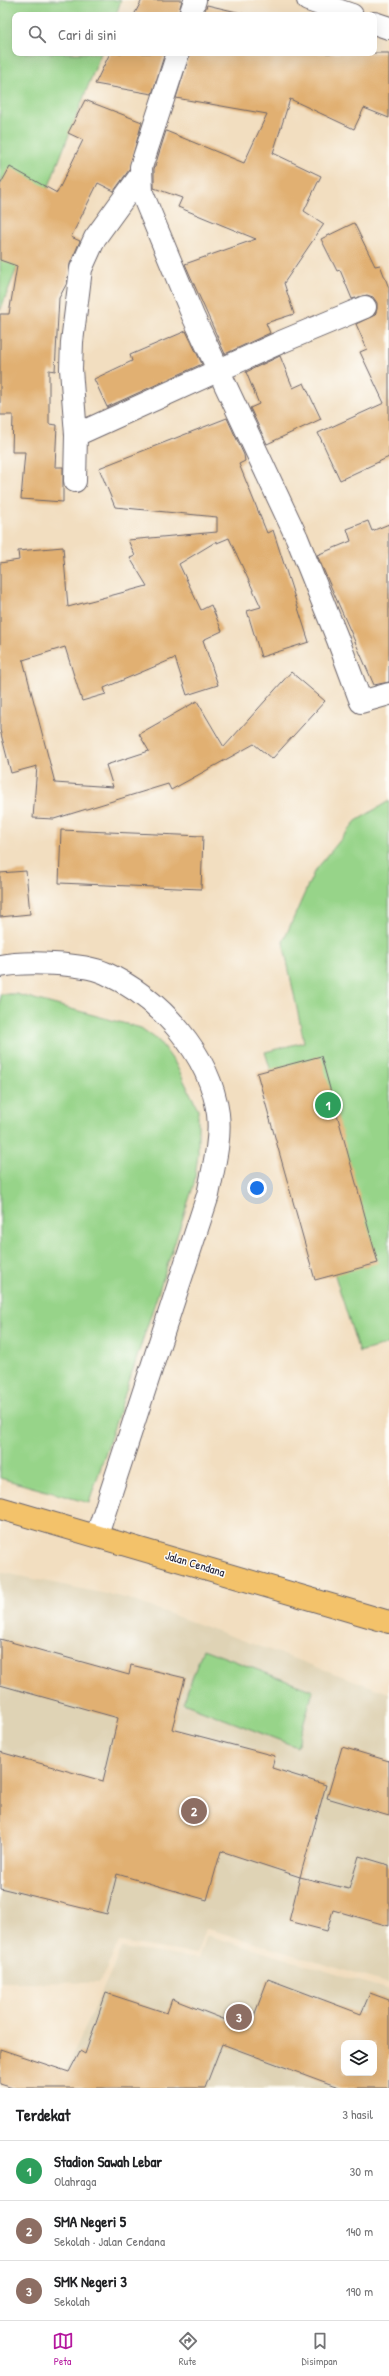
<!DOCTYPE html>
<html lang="id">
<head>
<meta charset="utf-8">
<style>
	body { margin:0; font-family:"Patrick Hand",sans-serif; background:#f6f6f6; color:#202124 }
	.controls { position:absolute; right:12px; bottom:12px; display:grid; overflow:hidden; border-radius:8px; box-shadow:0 4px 16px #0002 }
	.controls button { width:36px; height:36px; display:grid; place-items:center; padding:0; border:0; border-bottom:1px solid #e0e0e0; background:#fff; color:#202124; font:20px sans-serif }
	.you { position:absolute; left:257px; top:1188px; width:14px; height:14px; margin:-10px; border:3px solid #fff; border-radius:50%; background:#1a73e8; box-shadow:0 0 0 6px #1a73e833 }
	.badge { display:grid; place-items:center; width:26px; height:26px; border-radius:50%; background:#b5179e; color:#fff; font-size:13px; font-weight:700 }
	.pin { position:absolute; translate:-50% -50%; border:2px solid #fff; box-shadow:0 1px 4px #0006 }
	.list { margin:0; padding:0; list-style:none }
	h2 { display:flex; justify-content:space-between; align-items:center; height:52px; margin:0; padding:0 16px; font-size:17px }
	h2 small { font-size:13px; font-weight:400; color:#757577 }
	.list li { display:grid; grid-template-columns:26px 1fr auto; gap:12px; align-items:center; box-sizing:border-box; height:60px; padding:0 16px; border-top:1px solid #e0e0e0 }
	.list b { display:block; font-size:15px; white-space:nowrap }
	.list p { margin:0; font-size:13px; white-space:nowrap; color:#757577 }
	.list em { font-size:13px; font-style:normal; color:#757577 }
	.icon { flex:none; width:22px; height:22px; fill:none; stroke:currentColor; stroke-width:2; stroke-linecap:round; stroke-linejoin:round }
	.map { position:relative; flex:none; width:389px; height:2088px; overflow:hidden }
	.search { position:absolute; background:#fff; box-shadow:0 4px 16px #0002; left:12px; right:12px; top:12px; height:44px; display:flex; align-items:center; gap:10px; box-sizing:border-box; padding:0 14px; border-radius:8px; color:#757577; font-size:15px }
	.sheet { height:232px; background:#fff }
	nav { display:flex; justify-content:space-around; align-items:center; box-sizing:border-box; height:56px; border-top:1px solid #e0e0e0; background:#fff; font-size:11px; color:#757577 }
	nav a { display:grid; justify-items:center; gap:2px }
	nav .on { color:#b5179e }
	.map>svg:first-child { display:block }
	.built { fill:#dfd3b5; fill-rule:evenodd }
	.green { fill:#97d489; stroke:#5c7b62 }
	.building { fill:#e1b072; fill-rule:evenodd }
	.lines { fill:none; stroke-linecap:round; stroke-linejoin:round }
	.minor-casing { stroke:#6b646a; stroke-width:24 }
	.major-casing { stroke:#6b646a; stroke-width:24 }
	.minor { stroke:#fff; stroke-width:22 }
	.major { stroke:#f3c26a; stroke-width:22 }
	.labels { text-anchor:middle; stroke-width:3; stroke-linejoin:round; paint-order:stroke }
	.street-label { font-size:12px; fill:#22223b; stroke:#fdfcf7 }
</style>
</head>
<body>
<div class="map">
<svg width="389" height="2088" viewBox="0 0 389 2088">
	<rect width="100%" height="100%" fill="#fdfcf7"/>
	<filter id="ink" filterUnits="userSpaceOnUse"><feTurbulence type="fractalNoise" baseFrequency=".025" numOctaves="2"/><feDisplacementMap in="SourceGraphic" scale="8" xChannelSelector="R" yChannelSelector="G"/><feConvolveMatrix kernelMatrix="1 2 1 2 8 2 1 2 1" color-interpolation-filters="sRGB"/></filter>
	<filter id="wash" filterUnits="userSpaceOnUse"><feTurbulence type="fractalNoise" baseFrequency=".012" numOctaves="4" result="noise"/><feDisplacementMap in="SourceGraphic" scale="16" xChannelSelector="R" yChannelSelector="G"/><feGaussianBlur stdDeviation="0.9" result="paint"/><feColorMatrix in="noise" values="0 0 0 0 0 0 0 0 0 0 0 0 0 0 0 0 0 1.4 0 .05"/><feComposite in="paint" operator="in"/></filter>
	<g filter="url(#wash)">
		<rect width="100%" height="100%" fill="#f2dec0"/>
		<g class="built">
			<path d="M0,1572l126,26 263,95v291l-184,-56 -8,26 -78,-12 -20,41 -99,-1z"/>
			<path d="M206,1935l183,55v98h-332l65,-140 76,11zM344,2043h30v30h-30z"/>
		</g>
		<g class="green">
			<path d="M0,0h121l-5,15h-101v38h86l-101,258z"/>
			<path d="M389,801v543l-30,8 -94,-300 39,-10 -21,-100 31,-70 42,-51z"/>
			<path d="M0,994h16l125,34 18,13 16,22 23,46v45l-4,30 -105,319 -89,-25z"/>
			<path d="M203,1649l110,42 -16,56 -114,-44z"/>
		</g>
		<g id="blocks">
			<g class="building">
				<path d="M142,0h40l-4,15h-44z"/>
				<path d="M207,5l43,10h-47z"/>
				<path d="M110,53h55l-13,41 -57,-10z"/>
				<path d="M190,53h199v65l-25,-10 -10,21 -64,-30 -17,54 48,23 -17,35 20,13 -40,59 10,31 -28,9 4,10 -45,21 -40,-90 71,-25 -78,-32 4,-9 -28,-10v-19l12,-38 78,32 23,-49 -91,-16z"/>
				<path d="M85,100l57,22 -13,48 -15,21 -16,-8 -27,54 9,4 -10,23 -3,19 -8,15 -4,73 -6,-1v54l8,1 -2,42h8v35l-42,-3 4,-47h-13l1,-37h-13v-101h9l8,-48 -17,-6v-75l10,-18 47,26 26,-53 -15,-7z"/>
				<path d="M354,223l21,43 5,-1 9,23v169l-49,23 -22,-47 66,-30 -24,-51 7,-3 -11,-25 19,-9 2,-6v-6l-4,-6 -6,-2 -15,4 -12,-29 -3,1 -16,-32z"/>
				<path d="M186,331l16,33 -95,43 -13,-28 38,-18 -2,-6z"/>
				<path d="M280,356l13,32 11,-5 17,36 -54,25 -17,-36 9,-4 -13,-32z"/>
				<path d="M227,418l17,37 1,6 -6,3 28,69 6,-3 36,112 -48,15 -14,-46 14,-4 -32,-69 -12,5v-2l-38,23 22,46 10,-5 11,26 -19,9 15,45 -31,10 -12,-37 -71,30 2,6 -24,7 -17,-54 -42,13 32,123 58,4 -7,-22 43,-14 -10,-17 58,-33 27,46 67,-75 34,29 -53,58 -18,-15 -83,46 -3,-6 -114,35 -21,-1 4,-52 -26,7 -11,-43v-167l19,-3 -1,-9 45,-4 5,60 79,-21 -17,-28 5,-2 -7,-16 89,-8v-15l-102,-10 -16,-39z"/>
				<path d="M368,521l4,10 17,-7v158l-15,3 -57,-130 34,-14 -4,-12z"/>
				<path d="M61,830l142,6 -2,53 -142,-6z"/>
				<path d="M26,871l4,43 -30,3v-44z"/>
				<path d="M321,1056l57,207 -63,17 -58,-207z"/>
				<path d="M0,1639l129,36 2,-10 54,13 -13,51 103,27 -3,12 54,17 -26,92 -79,-26 -14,49 -90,-26 -10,40 -107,-26v-136l103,29 15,-63 -118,-33z"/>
				<path d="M342,1747l47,14v55l-62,-18z"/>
				<path d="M359,1856l30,9v61l-56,-16 -6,21 -38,-10 11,-44 49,12z"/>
				<path d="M268,1979l93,35 9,-21 19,7v88h-48l-119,-44 -17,44h-192l-13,-4v-35l69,23 11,-21 5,3 21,-61 61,20 5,-14 77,30zM344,2043h30v30h-30z"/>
			</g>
		</g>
	</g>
	<g filter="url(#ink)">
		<use href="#blocks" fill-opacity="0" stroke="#6b646a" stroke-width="1"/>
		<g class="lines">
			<defs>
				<g id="minor">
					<path d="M308,0l44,15"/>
					<path d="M190,15l5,-15"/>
					<path d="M374,23l15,5"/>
					<path d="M178,53l-37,114 1,26 51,123 104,222 41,102 23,62 28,-8"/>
					<path d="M76,435l205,-93 84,-35"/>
					<path d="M75,481l1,-46 -5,-66 1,-27 9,-73 14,-31 45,-62"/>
					<path d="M0,966c25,-5 82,-3 105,7 55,25 105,81 113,141 3,27 -5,55 -10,81l-111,340"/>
				</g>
				<path id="major" d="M0,1508l389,114"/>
			</defs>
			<use href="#minor" class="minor-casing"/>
			<use href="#major" class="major-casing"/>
			<use href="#minor" class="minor"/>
			<use href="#major" class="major"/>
		</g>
	</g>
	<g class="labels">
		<g class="street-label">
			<text transform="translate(195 1564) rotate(17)" y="4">Jalan Cendana</text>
		</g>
	</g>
</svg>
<div class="controls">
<button><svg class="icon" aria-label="layers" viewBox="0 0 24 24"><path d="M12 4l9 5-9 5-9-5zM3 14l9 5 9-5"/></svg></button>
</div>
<div class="you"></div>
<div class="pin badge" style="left:328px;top:1105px;background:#2e9e5b">1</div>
<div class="pin badge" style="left:194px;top:1811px;background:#8d6e63">2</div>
<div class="pin badge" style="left:239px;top:2017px;background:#8d6e63">3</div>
<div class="search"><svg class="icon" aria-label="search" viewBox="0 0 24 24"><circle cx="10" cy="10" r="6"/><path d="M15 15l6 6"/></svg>Cari di sini</div>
</div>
<section class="sheet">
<h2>Terdekat<small>3 hasil</small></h2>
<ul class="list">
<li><span class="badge" style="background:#2e9e5b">1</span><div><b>Stadion Sawah Lebar</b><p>Olahraga</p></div><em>30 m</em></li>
<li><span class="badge" style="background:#8d6e63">2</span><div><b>SMA Negeri 5</b><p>Sekolah · Jalan Cendana</p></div><em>140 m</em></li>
<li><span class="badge" style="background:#8d6e63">3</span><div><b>SMK Negeri 3</b><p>Sekolah</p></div><em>190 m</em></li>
</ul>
</section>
<nav>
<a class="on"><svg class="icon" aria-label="map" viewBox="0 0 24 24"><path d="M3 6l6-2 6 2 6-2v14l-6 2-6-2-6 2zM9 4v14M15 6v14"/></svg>Peta</a>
<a><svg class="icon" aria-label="directions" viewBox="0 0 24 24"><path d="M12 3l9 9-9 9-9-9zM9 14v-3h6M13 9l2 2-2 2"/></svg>Rute</a>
<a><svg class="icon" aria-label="saved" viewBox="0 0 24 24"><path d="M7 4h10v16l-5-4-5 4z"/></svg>Disimpan</a>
</nav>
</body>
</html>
